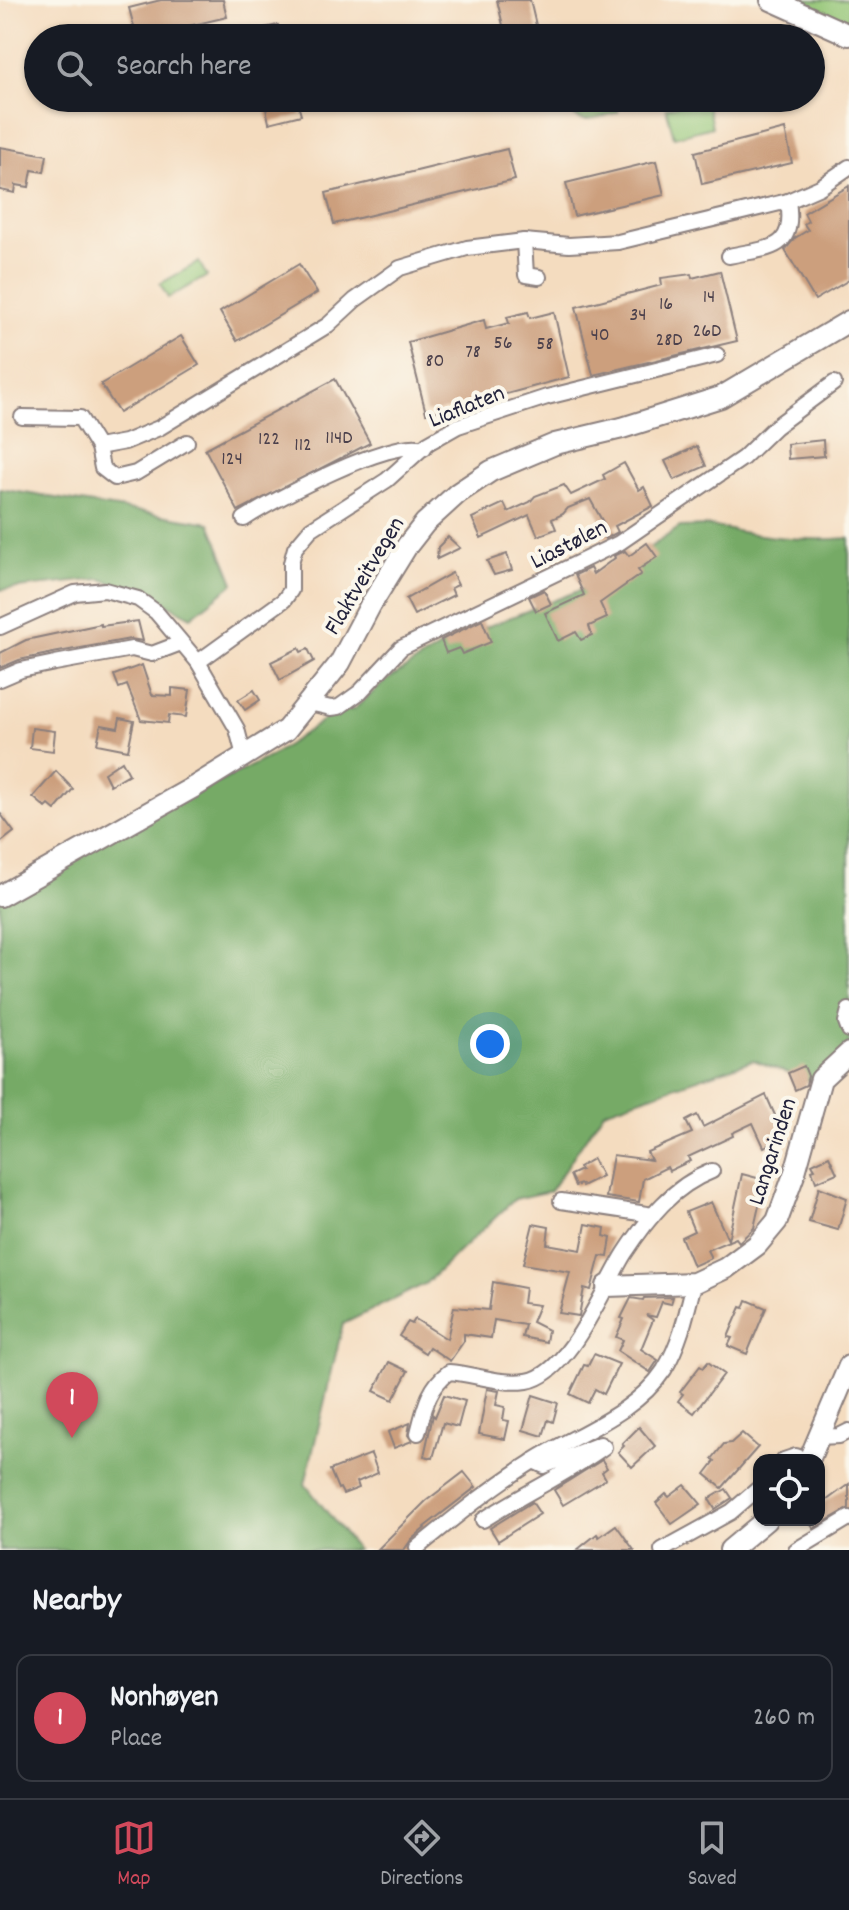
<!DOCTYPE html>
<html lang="en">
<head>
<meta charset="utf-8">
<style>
	body { margin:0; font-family:Dekko,sans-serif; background:#242831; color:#f1f3f6 }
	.controls { position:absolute; right:24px; bottom:24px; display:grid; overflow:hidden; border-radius:16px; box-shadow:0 2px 6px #0004 }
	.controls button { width:72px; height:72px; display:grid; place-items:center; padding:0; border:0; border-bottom:2px solid #363941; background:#171b24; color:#f1f3f6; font:40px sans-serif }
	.you { position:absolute; left:490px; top:1044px; width:28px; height:28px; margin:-20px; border:6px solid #fff; border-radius:50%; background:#1a73e8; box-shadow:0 0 0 12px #1a73e833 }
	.badge { display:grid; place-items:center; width:52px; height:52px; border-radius:50%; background:#d1495b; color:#fff; font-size:26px; font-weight:700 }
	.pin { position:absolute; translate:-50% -66px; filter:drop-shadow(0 2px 4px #0008) }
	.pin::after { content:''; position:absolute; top:42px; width:28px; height:24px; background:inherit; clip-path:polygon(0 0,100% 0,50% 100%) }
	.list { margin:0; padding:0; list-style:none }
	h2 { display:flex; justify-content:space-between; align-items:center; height:104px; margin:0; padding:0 32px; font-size:34px }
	h2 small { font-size:26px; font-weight:400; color:#9ea1a6 }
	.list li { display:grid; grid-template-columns:52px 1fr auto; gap:24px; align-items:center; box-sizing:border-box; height:128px; margin:0 16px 16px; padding:0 16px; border:2px solid #363941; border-radius:16px }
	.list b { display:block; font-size:30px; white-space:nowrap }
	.list p { margin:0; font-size:26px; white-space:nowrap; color:#9ea1a6 }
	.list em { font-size:26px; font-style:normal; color:#9ea1a6 }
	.icon { flex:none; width:44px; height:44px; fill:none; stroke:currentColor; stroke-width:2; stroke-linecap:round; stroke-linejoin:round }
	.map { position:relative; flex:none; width:849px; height:1550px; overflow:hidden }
	.search { position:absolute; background:#171b24; box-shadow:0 2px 6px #0004; left:24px; right:24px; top:24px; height:88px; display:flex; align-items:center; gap:20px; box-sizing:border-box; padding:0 28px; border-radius:44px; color:#9ea1a6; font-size:30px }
	.sheet { height:248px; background:#171b24 }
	nav { display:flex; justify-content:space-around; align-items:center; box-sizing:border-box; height:112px; border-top:2px solid #363941; background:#171b24; font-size:22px; color:#9ea1a6 }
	nav a { display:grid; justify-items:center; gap:4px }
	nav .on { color:#d1495b }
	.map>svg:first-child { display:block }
	.green { fill:#93c575; stroke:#5a7458; stroke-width:2 }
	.forest { fill:#76aa66; stroke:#4c6650; stroke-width:2 }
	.building { fill:#cc9f7d }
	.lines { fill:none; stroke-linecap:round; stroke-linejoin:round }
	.street-casing { stroke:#8b7f7d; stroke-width:18 }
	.secondary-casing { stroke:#8b7f7d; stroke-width:24 }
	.street { stroke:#fff; stroke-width:14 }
	.secondary { stroke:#fff; stroke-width:20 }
	.labels { text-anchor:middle; stroke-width:8; stroke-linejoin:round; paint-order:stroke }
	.number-label { font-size:20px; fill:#4c414c }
	.street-label { font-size:24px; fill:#22223b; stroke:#fbf7ec }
</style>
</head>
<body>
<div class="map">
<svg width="849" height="1550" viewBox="0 0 849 1550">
	<rect width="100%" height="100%" fill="#fbf7ec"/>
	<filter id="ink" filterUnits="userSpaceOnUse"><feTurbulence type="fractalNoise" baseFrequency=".0125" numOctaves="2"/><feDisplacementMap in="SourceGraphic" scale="16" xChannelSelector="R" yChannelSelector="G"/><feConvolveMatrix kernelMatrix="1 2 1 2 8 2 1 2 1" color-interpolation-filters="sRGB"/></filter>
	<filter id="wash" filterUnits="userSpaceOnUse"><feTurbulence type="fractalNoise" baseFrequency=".006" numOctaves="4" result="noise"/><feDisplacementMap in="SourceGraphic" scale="32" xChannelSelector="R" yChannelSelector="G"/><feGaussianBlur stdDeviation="1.8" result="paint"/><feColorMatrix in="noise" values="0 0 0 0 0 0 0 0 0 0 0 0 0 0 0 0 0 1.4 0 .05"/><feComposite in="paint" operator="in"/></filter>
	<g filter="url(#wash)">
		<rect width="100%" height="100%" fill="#f4dcbf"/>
		<g class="green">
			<path d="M802,0h47v23z"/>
			<path d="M567,98h51v14c-22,6 -45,20 -51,-14z"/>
			<path d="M706,98l6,29 -38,10 -8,-29z"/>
			<path d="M199,262l8,14 -39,22 -8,-14z"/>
		</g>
		<g class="forest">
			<path d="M0,489l210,34 24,60 -43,34 -35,-19 -55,-19 -101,11z"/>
			<path d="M710,526c47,10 91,16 139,12v511l-35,33 -61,-22 -149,51 -54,80 -35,8 -90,85 -82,40 -38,160 52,66h-357v-658l271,-136 60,-41 23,-6 33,-29 63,-39 146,-57 84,-57z"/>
		</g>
		<g id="blocks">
			<g class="building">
				<path d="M161,0h62l4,17 -90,21 -8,-30z"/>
				<path d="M497,0h33l9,38h-33z"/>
				<path d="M278,25l4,13h-40v-5z"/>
				<path d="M264,98h32l5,17 -32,8z"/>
				<path d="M785,129l7,34 -90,21 -7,-32z"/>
				<path d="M0,147l47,8 -3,17 -12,-2 -3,17 -13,-2 -1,8 -15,-3z"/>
				<path d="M507,149l8,31 -181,44 -8,-31z"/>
				<path d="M656,161l8,34 -90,21 -8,-33z"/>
				<path d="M849,186v94l-34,20 -30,-50 10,-12 13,-8 -4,-6 4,-3 -4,-8z"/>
				<path d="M299,264l18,29 -80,48 -17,-29z"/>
				<path d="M720,271l17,70 -144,34 -17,-68 86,-22 -1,-7 30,-4 1,4z"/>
				<path d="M528,312l2,6 24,-6 15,65 -118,32 -25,4 -18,-71 76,-22 2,9 23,-6 -2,-6z"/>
				<path d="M181,336l18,29 -80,48 -18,-29z"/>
				<path d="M335,379l35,64 -132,68 -33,-62z"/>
				<path d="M823,440l1,16 -36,3 -1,-15z"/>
				<path d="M697,446l9,20 -32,14 -9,-19z"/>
				<path d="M624,463l15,27 5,-3 9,19 -38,20 3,6 -13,7 -6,-12 5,-3 -14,-25 -22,9 -5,6 -11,5 4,10 -18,7 -9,-21 -48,23 -9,-20 32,-15 4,9 22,-10 5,-6 29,-11 7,10 34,-16 -2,-4z"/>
				<path d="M448,537l12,11 -23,11 1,-12z"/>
				<path d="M647,543l10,14 -19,13 3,4 -41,29 7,15 -18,8 3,9 -11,5 -5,-8 -18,9 -13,-28 39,-18 -9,-20 15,-7 3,6 22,-16 -1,-2 11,-5 4,5z"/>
				<path d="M507,554l5,16 -18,5 -7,-14z"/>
				<path d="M452,573l6,12 -7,3 3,7 -40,20 -8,-16z"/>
				<path d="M544,590l7,14 -15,7 -7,-14z"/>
				<path d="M482,620l9,22 -29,12 -3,-6 -13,5 -5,-13z"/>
				<path d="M138,621l5,20 -13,-2 -77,14 -34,7 -19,8v-15l26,-13 75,-16v2z"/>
				<path d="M299,648l2,4 7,-3 6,12 -34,19 -9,-18z"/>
				<path d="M142,665l10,30 20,1v-8l18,2 -4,27 -17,-2 -1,8 -27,-3 -14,-35 -8,3 -5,-13z"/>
				<path d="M254,690l6,10 -15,10 -7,-10z"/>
				<path d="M120,718l14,3 -6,29 -31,-6 4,-19 17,3z"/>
				<path d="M32,728l23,3 -2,20 -23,-3z"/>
				<path d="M122,761l7,13 -19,11 -6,-12z"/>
				<path d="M56,771l17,18 -18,21 -6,-5 -3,3 -13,-11z"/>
				<path d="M0,813l14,19 -14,11z"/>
				<path d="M804,1066l4,10 -2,9 -11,5 -7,-17z"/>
				<path d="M766,1095l19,43 -21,9 -11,-24 -21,10 1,3 -45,21 2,4 -21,10 -2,-4 -24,12 -4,23 -33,-5 7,-42 38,5 -4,-8 45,-19 -6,-12 11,-6 6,12z"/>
				<path d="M829,1156l8,17 -21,9 -4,-12 3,-1 -3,-5z"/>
				<path d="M593,1159l9,17 -20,10 -1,-2 -6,2 -5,-11 11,-5 -2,-3z"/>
				<path d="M742,1174l19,5 -1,8 3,1 -9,40 -15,14 -3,-4 -29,12 4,8 -18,8 -12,-29 13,-6 -8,-19 25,-10 17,38z"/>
				<path d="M819,1187l28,11 -9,32 -29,-8z"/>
				<path d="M533,1224l16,3 -2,17 34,6 5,-26 19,4 -1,8 7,2 -3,19 -8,-1 -9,34 -7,-2 -5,28 -20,-3 11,-41 -47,-8z"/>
				<path d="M493,1282l32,6 -2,15 16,2 -7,17 16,8 -2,12 -24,-5 3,-12 -31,-5 -3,18 -27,-4v7l-14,20 -21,-14 -4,6 -26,-17 9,-14 4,2 3,-5 32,20 7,-32 35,3z"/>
				<path d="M673,1297l-2,7 -9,-2 -6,15 -10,-2 7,5 -12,29 17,11 -8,12 -32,-21 5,-11 -7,-3 8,-18 -3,-1 10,-20 12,2 1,-2z"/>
				<path d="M747,1300l19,8 -19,46 -19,-8 4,-8 -4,-1 5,-12 8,-18 3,1z"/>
				<path d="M594,1354l25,10 -15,30 -9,-5 -7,14 -18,-9 14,-29 4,1z"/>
				<path d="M389,1362l19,9 -15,29 -19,-9z"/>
				<path d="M708,1362l16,12 -30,39 -16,-12 5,-7 -3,-2 20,-26 3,2z"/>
				<path d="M487,1389l12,2 -3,14 9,2 -2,13 6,1 -4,18 -26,-5z"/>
				<path d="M444,1395l21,6 -7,26 -15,-4 -10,35 -9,-2 9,-41 2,2z"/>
				<path d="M533,1395l25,8 -5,19 -5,-2 -5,16 -20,-6z"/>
				<path d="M410,1423l-2,12 4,6 -18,7 -6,-16z"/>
				<path d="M639,1427l16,19 -23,21 -14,-15 6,-6 -2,-2z"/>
				<path d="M742,1433l16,14 -36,41 -17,-14 10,-13 -3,-2 12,-15 7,-1z"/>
				<path d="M371,1454l7,19 -21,9 2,6 -16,6 -3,-6 -2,1 -8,-19z"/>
				<path d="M602,1460l5,8 -5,4 4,7 -43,26 -9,-15z"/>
				<path d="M464,1472l12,15 -52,40 1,1 -14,12 -7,10h-27l49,-49z"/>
				<path d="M849,1484v24l-35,20 -6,-8h11v-14z"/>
				<path d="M685,1485l16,19 -29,20 -16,-21 10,-9 3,3z"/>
				<path d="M726,1489l6,9 -17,11 -6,-10z"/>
				<path d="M532,1502l8,12 -42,27 -8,-13z"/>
				<path d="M616,1525l18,25h-57l20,-16 2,3z"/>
			</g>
		</g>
	</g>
	<g filter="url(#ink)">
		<use href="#blocks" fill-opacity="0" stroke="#8b7f7d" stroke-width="2"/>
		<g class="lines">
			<defs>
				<g id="street">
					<path d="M524,241l2,34 13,2"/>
					<path d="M729,256c40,-9 67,-4 59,-55"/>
					<path d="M22,417l58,1 18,29 27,-5 34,-14 169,-103 27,-25 45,-32 67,-20 57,-7 45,4 49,-3 170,-41 32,-14 29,-20"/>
					<path d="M98,447l4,21 13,10 21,-5 51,-31"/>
					<path d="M244,519c31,-20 148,-82 180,-71"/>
					<path d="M0,627l75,-34 30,-3 33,9 18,13 42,50 39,67 7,27"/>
					<path d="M198,662l86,-62 7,-10v-27l4,-15 16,-19 76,-49 41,-37 30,-17 89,-29 170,-42"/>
					<path d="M0,679l21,-9 34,-7 77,-14 20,5 29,-11"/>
					<path d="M309,703l22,5 8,-1 21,-15 41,-44 218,-105 124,-85 32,-31 59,-44"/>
					<path d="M849,1010l-3,12 3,8"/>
					<path d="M561,1201l92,14"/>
					<path d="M418,1433c6,-23 10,-46 31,-61 25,2 52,13 78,9 43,-7 77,-95 98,-128 23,-35 48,-67 87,-82"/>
					<path d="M819,1437l20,-1 10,-5"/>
					<path d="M784,1460l12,-4 11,4"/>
					<path d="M483,1520c40,-26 82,-45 121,-73l-4,-3 -5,2 -51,20 -11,-5"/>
					<path d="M417,1548c38,-31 76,-62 118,-88 43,-27 100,-46 129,-90 16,-26 23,-58 30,-87"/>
					<path d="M662,1550l69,-38 28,-24"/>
					<path d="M796,1550l53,-32"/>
				</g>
				<g id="secondary">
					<path d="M771,0l78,35"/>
					<path d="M0,896l194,-109 92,-57 54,-67 30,-57 37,-60 18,-23 33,-30 33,-22 64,-27 67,-16 99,-31 128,-76"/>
					<path d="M607,1286l87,-3 32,-15 31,-23 20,-24 18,-49 26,-93 28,-26"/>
					<path d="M809,1460l40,-94"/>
					<path d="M730,1550l36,-30"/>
				</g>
			</defs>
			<use href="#street" class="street-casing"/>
			<use href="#secondary" class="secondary-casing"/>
			<use href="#street" class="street"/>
			<use href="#secondary" class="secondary"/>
		</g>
	</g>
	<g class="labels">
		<g class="number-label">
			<text x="709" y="302">14</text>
			<text x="666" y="309">16</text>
			<text x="638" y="320">34</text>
			<text x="707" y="336">26D</text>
			<text x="600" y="340">40</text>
			<text x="669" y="345">28D</text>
			<text x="503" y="348">56</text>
			<text x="545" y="349">58</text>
			<text x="473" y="357">78</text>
			<text x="435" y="366">80</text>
			<text x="339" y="443">114D</text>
			<text x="269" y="444">122</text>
			<text x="303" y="450">112</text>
			<text x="232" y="464">124</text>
		</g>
		<g class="street-label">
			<text transform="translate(466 405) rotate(-22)" y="8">Liaflaten</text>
			<text transform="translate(568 543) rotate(-27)" y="8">Liastølen</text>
			<text transform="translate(363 575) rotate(-59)" y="8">Flaktveitvegen</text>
			<text transform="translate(771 1151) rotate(-72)" y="8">Langarinden</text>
		</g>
	</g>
</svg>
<div class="controls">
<button><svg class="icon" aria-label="locate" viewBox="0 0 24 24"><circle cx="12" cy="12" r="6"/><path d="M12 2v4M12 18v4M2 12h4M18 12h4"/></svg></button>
</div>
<div class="you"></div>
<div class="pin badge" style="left:72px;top:1438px">1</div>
<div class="search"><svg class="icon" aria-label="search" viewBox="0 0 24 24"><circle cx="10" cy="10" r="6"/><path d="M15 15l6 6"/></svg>Search here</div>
</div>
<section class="sheet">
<h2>Nearby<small></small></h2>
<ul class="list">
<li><span class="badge">1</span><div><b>Nonhøyen</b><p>Place</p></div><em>260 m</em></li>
</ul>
</section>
<nav>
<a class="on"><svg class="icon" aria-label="map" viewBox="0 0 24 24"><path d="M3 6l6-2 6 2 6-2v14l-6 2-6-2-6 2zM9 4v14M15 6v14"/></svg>Map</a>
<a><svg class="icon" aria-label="directions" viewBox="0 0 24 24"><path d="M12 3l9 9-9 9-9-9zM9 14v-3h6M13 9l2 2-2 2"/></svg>Directions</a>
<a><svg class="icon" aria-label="saved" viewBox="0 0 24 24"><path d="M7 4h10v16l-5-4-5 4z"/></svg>Saved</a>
</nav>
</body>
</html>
